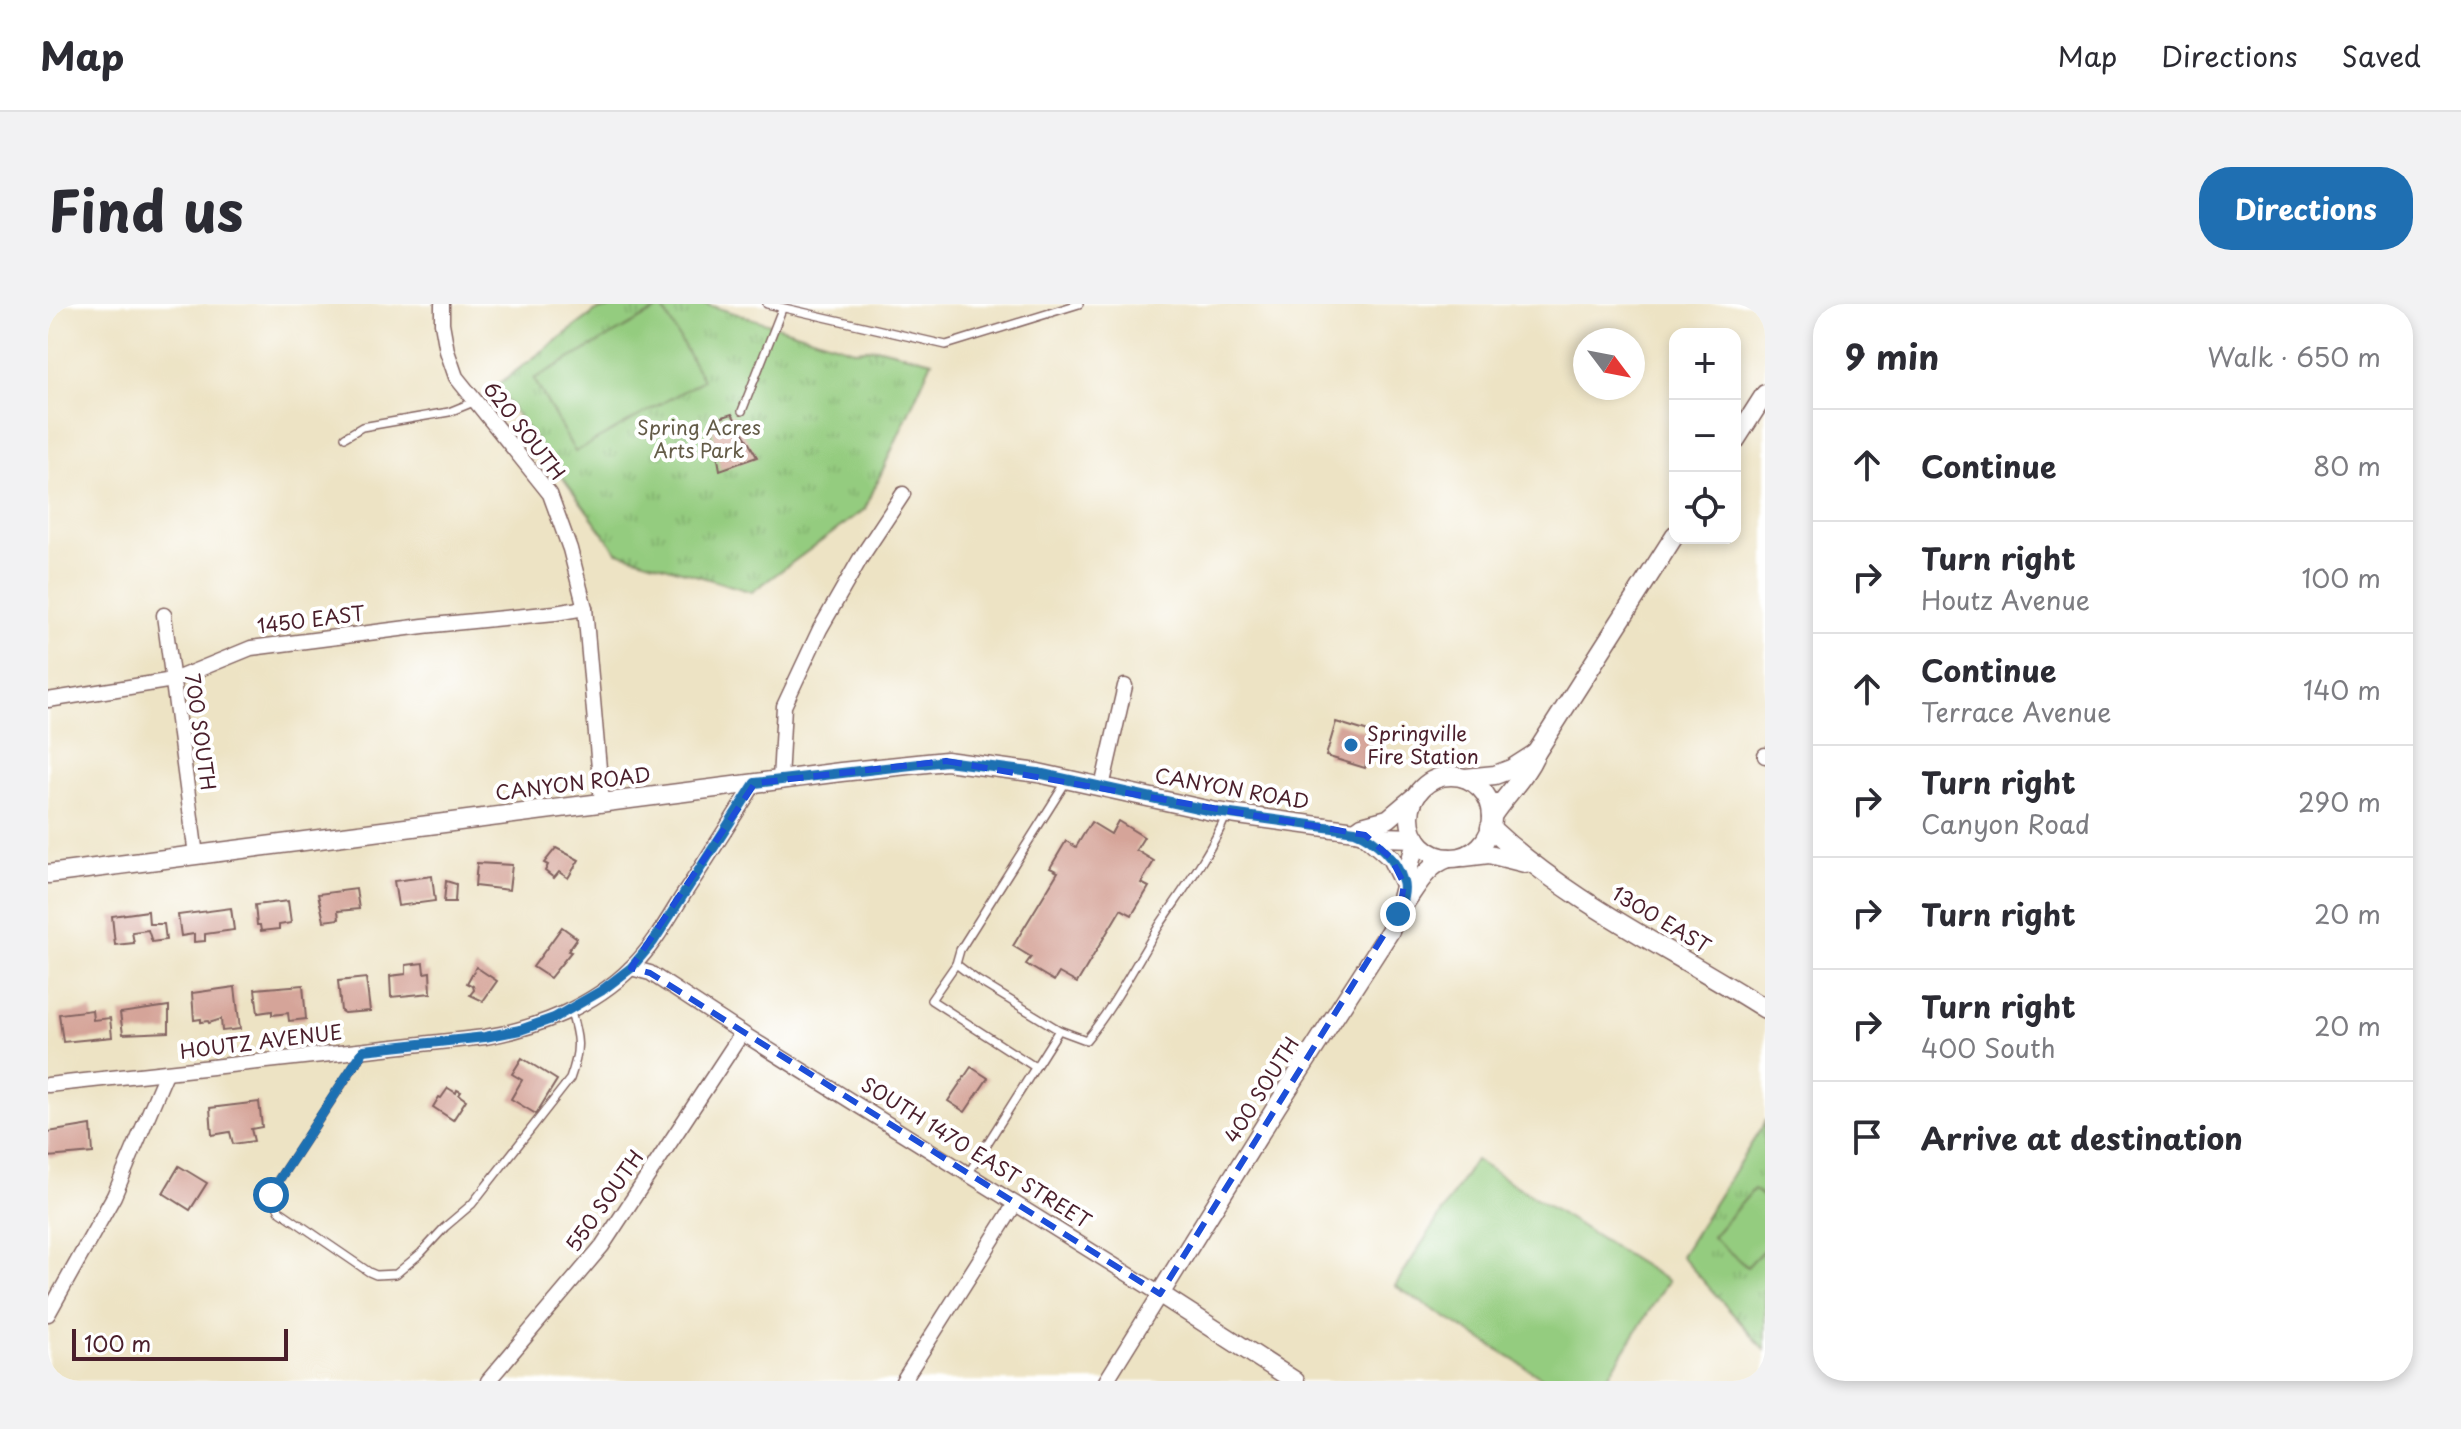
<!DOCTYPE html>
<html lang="en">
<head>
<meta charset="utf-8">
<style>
	body { margin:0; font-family:"Playpen Sans",sans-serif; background:#f2f2f3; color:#2b2b33 }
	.controls { position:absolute; right:24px; top:24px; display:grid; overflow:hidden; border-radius:16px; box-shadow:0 4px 12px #0003 }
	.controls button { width:72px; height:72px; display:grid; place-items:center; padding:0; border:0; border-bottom:2px solid #e1e1e2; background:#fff; color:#2b2b33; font:40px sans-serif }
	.compass { position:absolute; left:1525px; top:24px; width:72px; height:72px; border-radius:50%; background:#fff; box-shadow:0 4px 12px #0003; rotate:122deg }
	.scale { position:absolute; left:24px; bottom:20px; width:216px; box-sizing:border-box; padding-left:8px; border:4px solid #4a1f2b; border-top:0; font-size:22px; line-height:28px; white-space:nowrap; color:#4a1f2b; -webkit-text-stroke:6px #fff; paint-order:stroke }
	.stop { position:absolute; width:24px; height:24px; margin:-18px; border:6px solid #1f6fb2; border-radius:50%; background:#fff }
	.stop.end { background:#1f6fb2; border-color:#fff; box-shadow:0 2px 8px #0008 }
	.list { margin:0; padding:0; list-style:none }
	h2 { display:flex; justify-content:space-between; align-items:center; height:104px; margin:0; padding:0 32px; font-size:34px }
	h2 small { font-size:26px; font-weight:400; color:#7c7c81 }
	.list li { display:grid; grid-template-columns:52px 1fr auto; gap:24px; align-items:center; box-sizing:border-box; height:112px; padding:0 32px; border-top:2px solid #e1e1e2 }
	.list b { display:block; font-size:30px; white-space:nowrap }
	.list p { margin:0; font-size:26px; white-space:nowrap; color:#7c7c81 }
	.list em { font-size:26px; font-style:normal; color:#7c7c81 }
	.icon { flex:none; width:44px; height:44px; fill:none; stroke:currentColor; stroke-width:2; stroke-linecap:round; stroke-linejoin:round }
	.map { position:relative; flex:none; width:1717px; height:1077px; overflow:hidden; border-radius:32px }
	header { display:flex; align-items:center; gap:48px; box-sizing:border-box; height:112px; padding:0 40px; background:#fff; border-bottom:2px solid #e1e1e2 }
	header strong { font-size:38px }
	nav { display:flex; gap:44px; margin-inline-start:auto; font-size:28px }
	.intro { display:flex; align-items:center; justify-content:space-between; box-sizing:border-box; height:192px; padding:0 48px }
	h1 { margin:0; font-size:56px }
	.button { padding:20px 36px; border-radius:32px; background:#1f6fb2; color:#fff; font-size:28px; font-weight:700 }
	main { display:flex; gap:48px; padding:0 48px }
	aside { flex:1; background:#fff; border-radius:32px; box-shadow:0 4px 12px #0003 }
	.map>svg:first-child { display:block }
	.grass { fill:url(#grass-tufts); stroke:#6f7655; stroke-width:2 }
	.pitch { fill:#94cc7f; stroke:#6f7655; stroke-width:2 }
	.building { fill:#d5a499 }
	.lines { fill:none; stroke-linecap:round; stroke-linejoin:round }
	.lane-casing { stroke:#836461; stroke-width:10 }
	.street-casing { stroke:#836461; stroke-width:17 }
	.secondary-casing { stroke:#836461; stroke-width:21 }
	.lane { stroke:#fff; stroke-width:7 }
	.street { stroke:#fff; stroke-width:14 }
	.secondary { stroke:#fff; stroke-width:18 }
	.route { stroke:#1f6fb2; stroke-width:10 }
	.marked { fill:none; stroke:#1d4ed8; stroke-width:6; stroke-dasharray:16 10; stroke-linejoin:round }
	.poi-dot { fill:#1f6fb2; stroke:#fff; stroke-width:3 }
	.labels { text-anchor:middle; stroke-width:8; stroke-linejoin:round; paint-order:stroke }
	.park-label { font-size:20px; fill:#645c48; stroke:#fff }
	.street-label { font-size:20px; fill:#4a1f2b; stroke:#fff }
	.poi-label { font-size:20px; fill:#4a1f2b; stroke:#fff; text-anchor:start }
</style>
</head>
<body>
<header>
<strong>Map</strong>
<nav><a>Map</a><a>Directions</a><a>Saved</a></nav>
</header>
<div class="intro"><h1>Find us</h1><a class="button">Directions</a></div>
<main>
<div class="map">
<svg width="1717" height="1077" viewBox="0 0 1717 1077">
	<defs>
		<pattern id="grass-tufts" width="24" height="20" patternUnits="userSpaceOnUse" patternTransform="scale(2)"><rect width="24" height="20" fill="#94cc7f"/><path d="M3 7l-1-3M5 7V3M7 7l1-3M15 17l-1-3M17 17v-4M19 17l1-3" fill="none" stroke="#81af6e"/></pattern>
	</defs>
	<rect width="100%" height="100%" fill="#fff"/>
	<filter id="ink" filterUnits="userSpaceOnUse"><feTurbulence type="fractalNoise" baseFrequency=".0125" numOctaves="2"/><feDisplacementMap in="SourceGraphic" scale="16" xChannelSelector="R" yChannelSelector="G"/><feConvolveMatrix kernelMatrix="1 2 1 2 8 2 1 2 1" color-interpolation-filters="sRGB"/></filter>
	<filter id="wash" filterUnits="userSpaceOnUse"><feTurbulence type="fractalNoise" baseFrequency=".006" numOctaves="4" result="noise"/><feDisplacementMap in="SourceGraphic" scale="32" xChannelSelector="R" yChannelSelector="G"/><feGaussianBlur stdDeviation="1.8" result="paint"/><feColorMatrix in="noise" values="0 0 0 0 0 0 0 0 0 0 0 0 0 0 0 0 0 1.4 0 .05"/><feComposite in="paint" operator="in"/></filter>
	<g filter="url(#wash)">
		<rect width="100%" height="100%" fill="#ede3c4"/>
		<g class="grass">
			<path d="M581,0h76l149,46 26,-2 52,13 -67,148 -113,83 -135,-40 -121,-166 100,-75z"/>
			<path d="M1717,818v228l-84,-94z"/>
		</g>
		<g class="pitch">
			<path d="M614,3l41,73 -128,72 -41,-73z"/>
			<path d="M1427,856l193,121 -63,100h-57l-153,-95z"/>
			<path d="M1706,885l11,9v50l-18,19 -35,-30z"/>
		</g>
		<g id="blocks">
			<g class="building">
				<path d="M684,110l25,43 -37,13 -9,-49z"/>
				<path d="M1288,418l39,12 -10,34 -39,-12z"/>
				<path d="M1070,517l26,16 -8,13 18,11 -13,22 8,4 -17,28 -11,-6 -44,74 -18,-10 -5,8 -28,-17 5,-7 -18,-11 45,-74 -8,-4 16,-27 10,6 15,-25 20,12z"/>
				<path d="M508,544l23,12 -11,18 -9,-6 -5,6 -9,-7 3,-6 -4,-2z"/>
				<path d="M429,559l35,2 -3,25 -34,-4z"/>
				<path d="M384,572l3,25 -37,5 -4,-25z"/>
				<path d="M398,577l10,3 -1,18h-11z"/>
				<path d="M308,585l3,20 -21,2 1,8 -15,2 -6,-27z"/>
				<path d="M240,597l3,22 -12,2v4l-18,2 -1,-6h-3l-2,-20z"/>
				<path d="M183,604l3,22 -29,4v7l-11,1v-8l-13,2 -3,-21z"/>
				<path d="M100,607l1,13h15l2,16 -14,2 -4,-12 -16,2 2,11 -19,2 -3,-29z"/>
				<path d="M514,623l15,11 -9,13 3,1 -21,26 -17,-11z"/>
				<path d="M375,659l1,10 6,-1 1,21 -40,4 -1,-21 16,-2v-9z"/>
				<path d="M428,663l21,14 -14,20 -13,-6 4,-5 -1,-4 -6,-3z"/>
				<path d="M318,674l4,33 -26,2 -3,-2 -3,-30z"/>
				<path d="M255,681l3,34 -17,2 -1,-8 -16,2v-4l-14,2 -3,-24z"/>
				<path d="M187,683l5,42 -18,2 -1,-12 -12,4 -1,-2 -7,1v-3l-7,1 -2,-27z"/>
				<path d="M121,702v26l-46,2 -3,-21z"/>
				<path d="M44,706l1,10 17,-2 2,19 -49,5 -4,-28z"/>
				<path d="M474,754l35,22 -21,34 -25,-15 11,-19 -10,-6z"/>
				<path d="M923,763l17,11 -23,34 -17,-11z"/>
				<path d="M400,784l8,5 1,-3 4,2 -2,3 7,5 -13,20 -20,-13 6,-10 2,1z"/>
				<path d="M211,798l3,25 -11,2 3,12 -21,3 -3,-12 -18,3 -2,-27z"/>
				<path d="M43,821l2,28 -45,4v-25z"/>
				<path d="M131,862l28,17 -17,27 -27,-17z"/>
			</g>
		</g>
	</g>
	<g filter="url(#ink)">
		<use href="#blocks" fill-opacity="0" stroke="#836461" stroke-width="2"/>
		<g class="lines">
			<defs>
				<g id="lane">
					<path d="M719,0l179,41 133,-41"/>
					<path d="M694,107l40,-102"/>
					<path d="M297,133l17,-10 87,-15 27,-11"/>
					<path d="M908,660l-25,36 104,67"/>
					<path d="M1011,726l27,10c29,-35 49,-75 73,-114 24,-36 50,-70 67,-110"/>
					<path d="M315,748l-89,135 -3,8 9,16 89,61 7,3 20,-1 25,-21 24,-26 27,-23 98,-125c11,-30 9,-41 0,-70"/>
					<path d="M920,870l91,-144 -82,-50 -21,-16 4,-14 106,-168"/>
				</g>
				<g id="street">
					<path d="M394,0v19l5,28 9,26 94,117 20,55 15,59 17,195"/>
					<path d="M116,311l32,240"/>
					<path d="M0,396l125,-20 78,-32 172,-22 132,-13 30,-5"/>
					<path d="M1717,451v1"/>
					<path d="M732,476l4,-74 36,-77 40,-70 43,-65"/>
					<path d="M1054,483l23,-101"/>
					<path d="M583,664l19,5 92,60 418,261 -54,87"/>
					<path d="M0,781l437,-48c53,-9 108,-31 147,-70 21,-21 35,-46 50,-70 25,-38 49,-76 73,-114"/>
					<path d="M0,1010l66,-118 52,-123"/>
					<path d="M440,1077l114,-135 140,-213"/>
					<path d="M855,1077l112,-177"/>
				</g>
				<g id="secondary">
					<path d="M1687,137l30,-47"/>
					<circle cx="1403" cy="513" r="41"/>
					<path d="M1417,474l30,-3 16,-6 25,-16"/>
					<path d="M1444,512c16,-24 32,-37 44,-63l139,-218"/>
					<path d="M1442,523c80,76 183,123 275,182"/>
					<path d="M1307,527l7,-5 26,-7 26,-22"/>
					<path d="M1317,531l26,23 13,26"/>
					<path d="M1416,553l25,-3 36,9"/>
					<path d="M0,570l793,-102 105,-11 92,12 178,39 139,19 26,6 35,1"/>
					<path d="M1356,600c13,-18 23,-39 45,-46"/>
					<path d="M1247,1077l-135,-87 117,-188 113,-175c13,-29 16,-61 27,-91"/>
				</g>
			</defs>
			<use href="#lane" class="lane-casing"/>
			<use href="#street" class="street-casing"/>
			<use href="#secondary" class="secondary-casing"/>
			<use href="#lane" class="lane"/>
			<use href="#street" class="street"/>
			<use href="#secondary" class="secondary"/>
		</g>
	</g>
	<g class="lines" filter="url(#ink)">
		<path class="route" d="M223,891l3,-8 90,-137 121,-13 35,-7 34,-12 47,-27 30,-23 22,-26 102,-159 191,-22 92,12 178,39 139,19c21,8 42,29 48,51 3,9 -2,23 -5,32"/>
	</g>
	<path class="marked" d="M898,457l419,74 26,23 13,26 -4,25 -240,385 -510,-321 -19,-5 124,-185z"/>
	<circle class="poi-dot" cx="1303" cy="441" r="8"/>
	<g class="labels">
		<g class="park-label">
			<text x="651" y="131">Spring Acres<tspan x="651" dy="23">Arts Park</tspan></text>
		</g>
		<g class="street-label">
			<text transform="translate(476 127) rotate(52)" y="7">620 SOUTH</text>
			<text transform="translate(263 316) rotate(-7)" y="7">1450 EAST</text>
			<text transform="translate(152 428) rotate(82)" y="7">700 SOUTH</text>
			<text transform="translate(525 480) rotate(-7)" y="7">CANYON ROAD</text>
			<text transform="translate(1184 485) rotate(10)" y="7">CANYON ROAD</text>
			<text transform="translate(1613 616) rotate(31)" y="7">1300 EAST</text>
			<text transform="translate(213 738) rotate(-7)" y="7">HOUTZ AVENUE</text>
			<text transform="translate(1214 786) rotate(-58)" y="7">400 SOUTH</text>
			<text transform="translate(928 849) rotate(32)" y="7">SOUTH 1470 EAST STREET</text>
			<text transform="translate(557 897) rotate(-55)" y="7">550 SOUTH</text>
		</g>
		<g class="poi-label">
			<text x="1319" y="437">Springville<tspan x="1319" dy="23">Fire Station</tspan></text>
		</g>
	</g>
</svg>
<div class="controls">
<button>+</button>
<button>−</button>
<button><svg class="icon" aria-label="locate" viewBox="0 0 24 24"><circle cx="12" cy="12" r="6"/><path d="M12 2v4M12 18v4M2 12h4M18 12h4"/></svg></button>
</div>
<svg class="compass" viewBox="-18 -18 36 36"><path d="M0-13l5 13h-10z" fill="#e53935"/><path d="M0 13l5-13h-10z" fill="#7c7c81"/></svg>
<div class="scale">100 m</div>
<div class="stop" style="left:223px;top:891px"></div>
<div class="stop end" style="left:1350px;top:610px"></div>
</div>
<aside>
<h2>9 min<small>Walk · 650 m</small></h2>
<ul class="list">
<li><svg class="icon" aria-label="ahead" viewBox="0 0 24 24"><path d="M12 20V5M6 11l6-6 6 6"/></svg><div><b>Continue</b></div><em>80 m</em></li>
<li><svg class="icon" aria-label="right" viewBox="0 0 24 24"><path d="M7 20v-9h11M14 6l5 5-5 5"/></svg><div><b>Turn right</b><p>Houtz Avenue</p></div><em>100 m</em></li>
<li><svg class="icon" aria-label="ahead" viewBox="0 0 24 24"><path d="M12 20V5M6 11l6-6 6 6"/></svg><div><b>Continue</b><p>Terrace Avenue</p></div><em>140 m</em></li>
<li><svg class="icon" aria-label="right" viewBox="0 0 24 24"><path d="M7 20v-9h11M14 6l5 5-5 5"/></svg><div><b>Turn right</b><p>Canyon Road</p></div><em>290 m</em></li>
<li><svg class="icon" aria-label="right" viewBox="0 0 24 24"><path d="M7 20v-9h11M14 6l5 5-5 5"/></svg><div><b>Turn right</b></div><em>20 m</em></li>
<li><svg class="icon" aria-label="right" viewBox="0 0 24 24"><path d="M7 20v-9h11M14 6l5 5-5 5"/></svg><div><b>Turn right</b><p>400 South</p></div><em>20 m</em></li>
<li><svg class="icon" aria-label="arrive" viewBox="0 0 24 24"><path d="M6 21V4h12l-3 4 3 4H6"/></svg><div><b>Arrive at destination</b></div></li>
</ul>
</aside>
</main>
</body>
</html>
